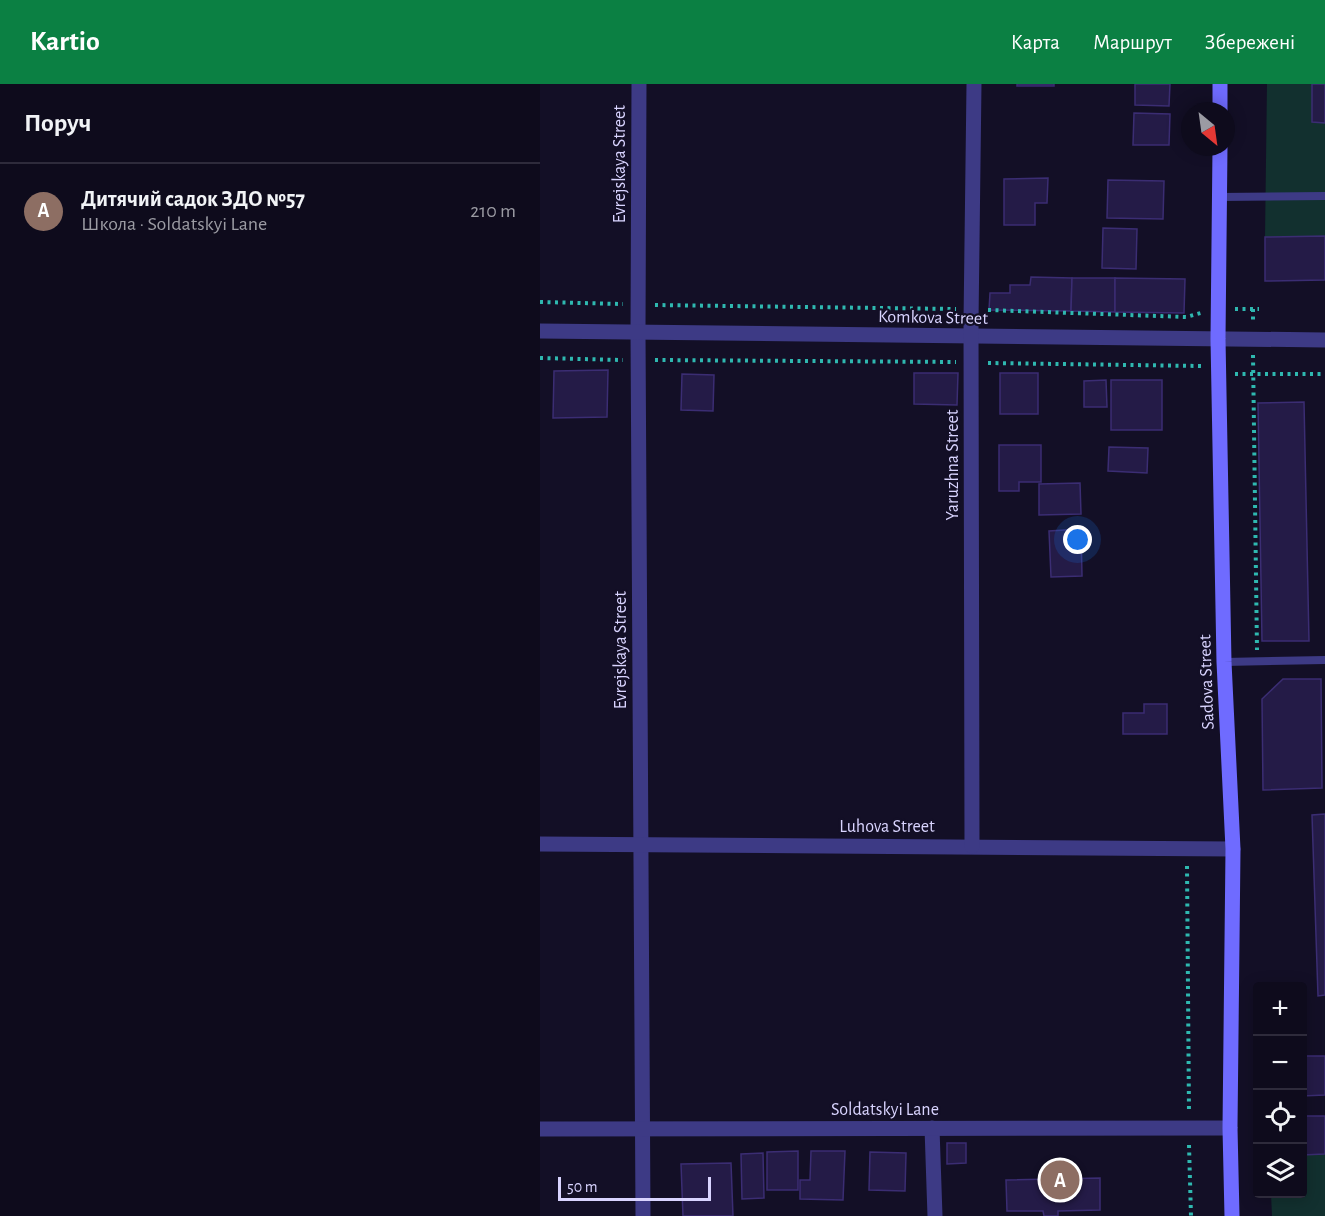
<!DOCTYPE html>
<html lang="uk">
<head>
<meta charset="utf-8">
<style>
	body { margin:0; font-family:"Alegreya Sans",sans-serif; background:#171425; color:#f1f3f6 }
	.controls { position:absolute; right:18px; bottom:18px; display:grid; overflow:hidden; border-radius:6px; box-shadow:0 3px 15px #0003 }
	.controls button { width:54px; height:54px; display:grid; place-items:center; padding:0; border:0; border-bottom:2px solid #2e2b3b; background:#0e0b1c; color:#f1f3f6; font:30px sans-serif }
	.compass { position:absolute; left:641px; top:18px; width:54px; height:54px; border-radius:50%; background:#0e0b1c; box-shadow:0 3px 15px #0003; rotate:151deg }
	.scale { position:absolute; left:18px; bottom:15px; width:153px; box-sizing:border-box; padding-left:6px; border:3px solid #d9d4ff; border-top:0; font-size:16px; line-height:21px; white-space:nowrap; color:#d9d4ff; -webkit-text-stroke:4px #130f26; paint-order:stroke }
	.you { position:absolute; left:538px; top:456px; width:21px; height:21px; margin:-15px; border:4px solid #fff; border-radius:50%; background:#1a73e8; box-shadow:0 0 0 9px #1a73e833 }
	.badge { display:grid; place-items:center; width:39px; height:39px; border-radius:50%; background:#0b8043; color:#fff; font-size:20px; font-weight:700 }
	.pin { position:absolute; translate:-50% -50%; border:3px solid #fff; box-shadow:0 2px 6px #0006 }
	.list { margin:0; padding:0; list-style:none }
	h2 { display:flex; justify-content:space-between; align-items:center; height:78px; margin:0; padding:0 24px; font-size:26px }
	h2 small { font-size:20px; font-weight:400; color:#9b9ba3 }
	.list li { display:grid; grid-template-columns:39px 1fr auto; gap:18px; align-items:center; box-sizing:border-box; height:96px; padding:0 24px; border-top:2px solid #2e2b3b }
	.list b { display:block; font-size:22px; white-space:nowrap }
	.list p { margin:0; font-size:20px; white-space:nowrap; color:#9b9ba3 }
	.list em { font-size:20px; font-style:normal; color:#9b9ba3 }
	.icon { flex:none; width:33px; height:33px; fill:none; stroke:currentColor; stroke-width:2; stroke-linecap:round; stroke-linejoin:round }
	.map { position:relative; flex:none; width:785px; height:1132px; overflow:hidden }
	header { display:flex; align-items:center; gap:36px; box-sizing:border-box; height:84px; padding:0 30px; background:#0b8043; color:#fff }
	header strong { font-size:28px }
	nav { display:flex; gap:33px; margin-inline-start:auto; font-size:21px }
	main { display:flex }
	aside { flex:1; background:#0e0b1c }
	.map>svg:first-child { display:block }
	.green { fill:#12302f }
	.building { fill:#241b47; stroke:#3b2d73; stroke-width:1.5 }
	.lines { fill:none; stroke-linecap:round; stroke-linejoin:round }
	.path { stroke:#2fb8b0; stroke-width:4; stroke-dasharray:3 4.5; stroke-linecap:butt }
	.lane { stroke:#3d3a85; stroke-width:8 }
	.street { stroke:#3d3a85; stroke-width:15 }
	.secondary { stroke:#6f6bff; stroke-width:15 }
	.labels { text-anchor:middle; stroke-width:4.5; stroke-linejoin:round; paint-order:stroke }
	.street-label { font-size:18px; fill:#d9d4ff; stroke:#130f26 }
</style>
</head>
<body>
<header>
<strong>Kartio</strong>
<nav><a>Карта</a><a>Маршрут</a><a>Збережені</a></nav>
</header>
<main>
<aside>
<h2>Поруч<small></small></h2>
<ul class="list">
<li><span class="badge" style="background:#8d6e63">A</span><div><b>Дитячий садок ЗДО №57</b><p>Школа · Soldatskyi Lane</p></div><em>210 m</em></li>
</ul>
</aside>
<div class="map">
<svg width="785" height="1132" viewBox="0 0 785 1132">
	<rect width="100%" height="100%" fill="#130f26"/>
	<g class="green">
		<path d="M727,0h58v152l-60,1z"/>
		<path d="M785,1070v62h-53l-1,-22h31l1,-39z"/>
	</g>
	<g class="building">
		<rect x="477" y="0" width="37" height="2"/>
		<path d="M595,0h35l-1,22 -34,-1z"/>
		<path d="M772,0h13v39l-13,-1z"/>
		<path d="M594,29l36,1 -1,31h-36z"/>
		<path d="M508,94l-1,25h-12v22h-31v-46z"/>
		<path d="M568,96l56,1 -1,38 -56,-1z"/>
		<path d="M563,144l34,1 -1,40 -34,-1z"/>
		<path d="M785,152v44l-60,1v-44z"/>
		<path d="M491,193l41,1 -1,33 -82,-1 1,-17h20v-8h20z"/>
		<path d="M532,194h43v34l-44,-1z"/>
		<path d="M575,194l70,1 -1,34 -69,-1z"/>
		<path d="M68,286l-1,47 -54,1 1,-47z"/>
		<path d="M374,289h44l-1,32 -43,-1z"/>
		<rect x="460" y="289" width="38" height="41"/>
		<path d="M142,290l32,1 -1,36 -32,-1z"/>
		<path d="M566,296l1,27h-23v-26z"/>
		<rect x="571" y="296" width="51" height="50"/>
		<path d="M764,318l5,239h-47l-4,-238z"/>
		<path d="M459,361h42v37h-22v9h-20z"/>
		<path d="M569,363l39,1 -1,25 -39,-2z"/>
		<path d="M540,399l1,31 -42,1v-31z"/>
		<path d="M541,445l1,47 -31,1 -2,-46z"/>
		<path d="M743,595h38l1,109 -59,2 -1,-91z"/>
		<path d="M604,620h23v30h-44v-21h21z"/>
		<path d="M785,730v181l-7,1 -6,-181z"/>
		<path d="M762,972h23v39l-23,1z"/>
		<path d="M762,1032h23v38l-23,1z"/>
		<path d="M407,1059h19v20l-19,1z"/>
		<path d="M258,1067v39h-31v-38z"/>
		<path d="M271,1067h34l-2,49 -43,-1v-19h10z"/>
		<path d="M330,1068l36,1 -1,38 -36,-1z"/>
		<path d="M223,1069l1,45 -22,1 -1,-45z"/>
		<path d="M191,1079l2,53h-50l-2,-52z"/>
		<path d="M560,1094v32l-42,1v5h-14l-1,-5h-36l-1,-31z"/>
	</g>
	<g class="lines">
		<g class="path">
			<path d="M0,218l83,2"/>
			<path d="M115,221l301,4"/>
			<path d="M695,225h24"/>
			<path d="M713,225v14"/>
			<path d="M448,226l198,7 15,-4"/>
			<path d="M713,271l4,295"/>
			<path d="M0,274l83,2"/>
			<path d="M115,276l301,2"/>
			<path d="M448,279l214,3"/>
			<path d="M695,290h90"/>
			<path d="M647,782l2,247"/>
			<path d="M649,1061l2,71"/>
		</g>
		<g class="lane">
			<path d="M679,113l106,-1"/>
			<path d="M684,578l101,-2"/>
		</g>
		<g class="street">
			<path d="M99,0l-1,248 5,884"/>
			<path d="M0,247l785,9"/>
			<path d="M0,760l693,5"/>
			<path d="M432,762l-1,-524 3,-238"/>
			<path d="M392,1044l3,88"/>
			<path d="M0,1045l690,-1"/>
		</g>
		<g class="secondary">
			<path d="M680,27v-27"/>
			<path d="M680,63l-2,192 6,323 9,187 -3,279 2,88"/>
		</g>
	</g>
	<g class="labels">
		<g class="street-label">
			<text transform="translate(79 80) rotate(-90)" y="6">Evrejskaya Street</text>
			<text transform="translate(393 233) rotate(1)" y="6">Komkova Street</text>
			<text transform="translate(412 381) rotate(-90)" y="6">Yaruzhna Street</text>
			<text transform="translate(80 566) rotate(-90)" y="6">Evrejskaya Street</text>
			<text transform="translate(666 598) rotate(-92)" y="6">Sadova Street</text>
			<text x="347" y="748">Luhova Street</text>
			<text x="345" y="1031">Soldatskyi Lane</text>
		</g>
	</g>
</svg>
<div class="controls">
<button>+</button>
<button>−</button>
<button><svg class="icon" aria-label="locate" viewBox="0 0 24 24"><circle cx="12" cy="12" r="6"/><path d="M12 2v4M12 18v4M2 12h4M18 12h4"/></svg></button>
<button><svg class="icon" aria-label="layers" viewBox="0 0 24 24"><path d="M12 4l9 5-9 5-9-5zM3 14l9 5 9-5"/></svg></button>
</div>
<svg class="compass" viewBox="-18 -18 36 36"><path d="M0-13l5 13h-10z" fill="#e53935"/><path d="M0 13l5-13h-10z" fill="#9b9ba3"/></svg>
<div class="scale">50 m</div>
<div class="you"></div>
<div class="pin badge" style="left:520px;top:1096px;background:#8d6e63">A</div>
</div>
</main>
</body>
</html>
